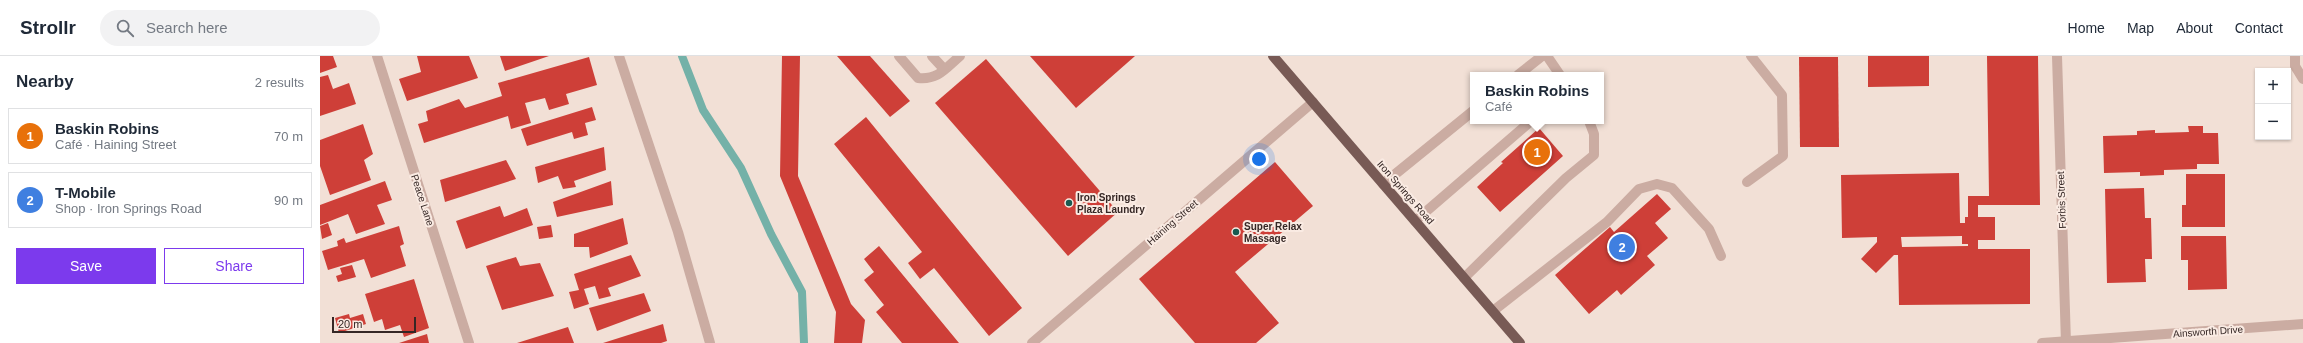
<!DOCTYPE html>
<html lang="en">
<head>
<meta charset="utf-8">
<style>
	body { margin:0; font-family:Helvetica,sans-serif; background:#f2f2f3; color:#1f2937 }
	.controls { position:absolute; right:12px; top:12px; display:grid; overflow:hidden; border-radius:0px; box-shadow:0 1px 3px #0004 }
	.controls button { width:36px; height:36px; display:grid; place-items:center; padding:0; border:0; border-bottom:1px solid #e0e1e3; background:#fff; color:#1f2937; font:20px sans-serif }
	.scale { position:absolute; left:12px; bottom:10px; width:84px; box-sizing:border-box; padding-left:4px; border:2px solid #352725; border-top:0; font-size:11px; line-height:14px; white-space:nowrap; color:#352725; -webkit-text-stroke:3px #faebe3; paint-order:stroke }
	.you { position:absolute; left:939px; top:103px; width:14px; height:14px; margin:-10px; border:3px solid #fff; border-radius:50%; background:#1a73e8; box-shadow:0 0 0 6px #1a73e833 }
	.badge { display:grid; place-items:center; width:26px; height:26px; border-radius:50%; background:#7c3aed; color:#fff; font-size:13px; font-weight:700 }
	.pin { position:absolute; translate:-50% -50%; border:2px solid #fff; box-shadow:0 1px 4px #0006 }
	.popup { position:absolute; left:1150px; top:16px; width:134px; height:52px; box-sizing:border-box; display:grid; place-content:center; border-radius:0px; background:#fff; filter:drop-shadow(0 1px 3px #0005); font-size:13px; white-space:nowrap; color:#747a83 }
	.popup b { font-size:15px; color:#1f2937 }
	.popup::after { content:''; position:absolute; left:50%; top:100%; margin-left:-8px; border:8px solid transparent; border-top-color:#fff }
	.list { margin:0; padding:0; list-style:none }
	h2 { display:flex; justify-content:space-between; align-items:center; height:52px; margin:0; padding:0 16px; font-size:17px }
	h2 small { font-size:13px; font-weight:400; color:#747a83 }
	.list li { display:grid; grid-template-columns:26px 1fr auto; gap:12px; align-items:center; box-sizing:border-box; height:56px; margin:0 8px 8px; padding:0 8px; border:1px solid #e0e1e3; border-radius:0px }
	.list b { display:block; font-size:15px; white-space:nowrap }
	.list p { margin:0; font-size:13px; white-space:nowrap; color:#747a83 }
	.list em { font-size:13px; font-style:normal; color:#747a83 }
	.actions { display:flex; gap:8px; padding:12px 16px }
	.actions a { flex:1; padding:9px 0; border:1px solid #7c3aed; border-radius:0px; text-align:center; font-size:14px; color:#7c3aed }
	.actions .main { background:#7c3aed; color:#fff }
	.icon { flex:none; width:22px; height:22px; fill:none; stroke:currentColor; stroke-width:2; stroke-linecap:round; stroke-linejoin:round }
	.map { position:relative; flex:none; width:1983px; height:287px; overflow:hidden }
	header { display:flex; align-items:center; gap:24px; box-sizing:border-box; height:56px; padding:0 20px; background:#fff; border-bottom:1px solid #e0e1e3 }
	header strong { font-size:19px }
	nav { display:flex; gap:22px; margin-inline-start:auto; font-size:14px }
	.search { width:280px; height:36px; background:#f2f2f3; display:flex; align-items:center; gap:10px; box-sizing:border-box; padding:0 14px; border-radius:22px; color:#747a83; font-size:15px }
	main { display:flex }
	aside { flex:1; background:#fff }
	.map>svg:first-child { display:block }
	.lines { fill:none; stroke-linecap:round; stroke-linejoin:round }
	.stream { stroke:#74b1a8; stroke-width:8 }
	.building { fill:#ce3f38; fill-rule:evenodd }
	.lane { stroke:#cbaca2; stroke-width:10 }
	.street { stroke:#cbaca2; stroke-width:10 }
	.primary { stroke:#785a55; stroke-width:10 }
	.poi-dot { fill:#185950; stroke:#faebe3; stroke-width:1.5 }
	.labels { text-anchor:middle; stroke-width:4; stroke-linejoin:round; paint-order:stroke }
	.street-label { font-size:10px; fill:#352725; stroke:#faebe3 }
	.poi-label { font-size:10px; font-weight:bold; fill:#352725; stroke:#faebe3; text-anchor:start }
</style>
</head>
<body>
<header>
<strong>Strollr</strong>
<div class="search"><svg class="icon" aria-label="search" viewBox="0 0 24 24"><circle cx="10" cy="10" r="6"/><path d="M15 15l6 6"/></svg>Search here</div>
<nav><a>Home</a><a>Map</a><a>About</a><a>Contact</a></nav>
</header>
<main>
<aside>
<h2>Nearby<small>2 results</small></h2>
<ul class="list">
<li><span class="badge" style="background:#e8710a">1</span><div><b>Baskin Robins</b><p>Café · Haining Street</p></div><em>70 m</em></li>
<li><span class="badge" style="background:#3f7fe0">2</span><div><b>T-Mobile</b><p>Shop · Iron Springs Road</p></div><em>90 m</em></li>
</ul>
<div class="actions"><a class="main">Save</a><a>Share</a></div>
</aside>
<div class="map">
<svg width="1983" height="287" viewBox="0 0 1983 287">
	<rect width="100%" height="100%" fill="#f2e0d6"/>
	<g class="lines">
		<path class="stream" d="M362,0l21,54 38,58 30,66 31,58 2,51"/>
	</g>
	<g class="building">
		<path d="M0,0h13l4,11 -17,6z"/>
		<path d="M97,0h52l9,22 -71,23 -8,-22 22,-7z"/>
		<path d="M180,0h49l-44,15z"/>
		<path d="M462,0h18l-2,120 53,128 14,16 -3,23h-28l2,-31 -56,-136z"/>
		<path d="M517,0h33l40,45 -20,16z"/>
		<path d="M710,0h105l-59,52z"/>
		<path d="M1548,0h61v30l-61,1z"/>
		<path d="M1667,0h51l2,149h-62v12h17v23h-17v9h52v55l-131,1 -1,-50h-4l-18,18 -15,-14 16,-17v-5l-35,1 -1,-63 118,-2 1,50h5v-6h3v-21h21zM1642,180v8h6v2l-66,1 -1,-10z"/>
		<path d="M269,1l8,28 -31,9 3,10 -20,6 -4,-12 -20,5 6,20 -20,6 -3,-13 -84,27 -6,-19 10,-3 -2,-10 33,-12 6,9 37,-12 -4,-13z"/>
		<path d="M1479,1h39l1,90h-39z"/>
		<path d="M666,3l132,153 -50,44 -133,-153z"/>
		<path d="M8,19l5,14 16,-6 7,21 -36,12v-39z"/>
		<path d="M272,51l4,13 -11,3 3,12 -14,4 -2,-7 -45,14 -6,-17z"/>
		<path d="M546,61l156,191 -33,28 -55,-68 -14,11 -12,-16 14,-11 -88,-108z"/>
		<path d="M43,68l10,30 -9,6 7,20 -41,15 -10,-29v-26z"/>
		<path d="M1868,70h15v7h15l1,31h-22v5l-33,1v5l-24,1v-4l-36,1 -1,-37 34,-1v-4l18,-1v3l34,-1z"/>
		<path d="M1219,72l24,28 -63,56 -23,-25 26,-24 -2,-1z"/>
		<path d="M284,91l2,23 -32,11 2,6 -13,2 -5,-13 -20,7 -3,-16z"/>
		<path d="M186,104l10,19 -71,23 -5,-22z"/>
		<path d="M955,106l38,44 -78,66 44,51 -23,20h-61l-56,-64z"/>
		<path d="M1866,118h39v53h-43v-22h4z"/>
		<path d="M65,125l7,19 -15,5 8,19 -29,10 -8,-20 -28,11v-20z"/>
		<path d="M291,125l2,24 -56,12 -4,-15z"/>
		<path d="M1824,132l1,30h6l1,41h-7l1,23 -39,1 -2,-94z"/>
		<path d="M1337,138l14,15 -16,14 13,15 -21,18 8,9 -34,30 -4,-5 -28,24 -34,-39 55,-48 4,5z"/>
		<path d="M180,150l4,11 23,-9 6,17 -67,24 -10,-28z"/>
		<path d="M303,162l5,26 -38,14 -1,-11h-15v-13z"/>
		<path d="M8,167l4,12 -10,4 -2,-13z"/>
		<path d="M231,169l2,12 -14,2 -2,-12z"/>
		<path d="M79,170l5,18 -4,2 6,20 -35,12 -7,-19 -36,11 -6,-19 16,-5 -1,-5 7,-3 2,5z"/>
		<path d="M1861,180h45l1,53 -39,1v-30h-7z"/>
		<path d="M559,190l80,97h-57l-26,-31 8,-7 -20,-25 10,-8 -10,-13z"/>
		<path d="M311,199l10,21 -33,12 3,8 -12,3 -4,-13 -11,3 5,15 -15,5 -5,-17 10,-2 -5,-16z"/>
		<path d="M196,201l4,9 20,-3 14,33 -52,14 -16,-44z"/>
		<path d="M32,209l4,12 -18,5 -2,-6 6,-2 -2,-6z"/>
		<path d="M94,223l15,49 -25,9 -4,-12 -15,5 -3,-11 -8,3 -9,-28z"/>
		<path d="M324,237l7,18 -54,20 -8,-23z"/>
		<path d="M29,258l1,4 13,-4 3,10 -27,9 -4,-15z"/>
		<path d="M343,268l4,17 -6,2h-58z"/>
		<path d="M248,271l6,16h-57z"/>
		<path d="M107,278l2,9h-30z"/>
	</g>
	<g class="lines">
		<g class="lane">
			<path d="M579,0l19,22c20,2 27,-9 42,-22"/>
			<path d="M612,0l12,13"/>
			<path d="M1227,0l13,19"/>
			<path d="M1975,0v10l8,13"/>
			<path d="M1427,126l36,-26 -1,-61 -31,-39"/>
			<path d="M1095,165l116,-100"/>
			<path d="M1144,222l102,-100 28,-23v-21l-5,-13"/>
			<path d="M1173,255l114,-89 32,-33 18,-5 15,4 37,41 12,27"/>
		</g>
		<g class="street">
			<path d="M57,0l92,287"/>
			<path d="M299,0l59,176 32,111"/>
			<path d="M1737,0l9,287"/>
			<path d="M1198,19l24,-19"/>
			<path d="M1063,128l90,-73"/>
			<path d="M712,287l281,-241"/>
			<path d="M1722,287l261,-19"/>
		</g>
		<path class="primary" d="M953,0l247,287"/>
	</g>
	<g class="poi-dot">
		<circle cx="749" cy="147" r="4"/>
		<circle cx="916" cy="176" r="4"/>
	</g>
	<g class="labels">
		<g class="street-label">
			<text transform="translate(1086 136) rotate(49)" y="4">Iron Springs Road</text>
			<text transform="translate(103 144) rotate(72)" y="4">Peace Lane</text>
			<text transform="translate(1741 144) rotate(-92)" y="4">Forbis Street</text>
			<text transform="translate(852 166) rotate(-41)" y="4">Haining Street</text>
			<text transform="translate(1888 275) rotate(-4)" y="4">Ainsworth Drive</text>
		</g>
		<g class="poi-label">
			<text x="757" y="145">Iron Springs<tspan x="757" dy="12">Plaza Laundry</tspan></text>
			<text x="924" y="174">Super Relax<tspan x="924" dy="12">Massage</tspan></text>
		</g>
	</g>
</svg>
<div class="controls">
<button>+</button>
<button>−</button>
</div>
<div class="scale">20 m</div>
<div class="you"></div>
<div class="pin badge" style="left:1217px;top:96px;background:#e8710a">1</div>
<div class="popup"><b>Baskin Robins</b>Café</div>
<div class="pin badge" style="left:1302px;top:191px;background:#3f7fe0">2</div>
</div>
</main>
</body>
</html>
